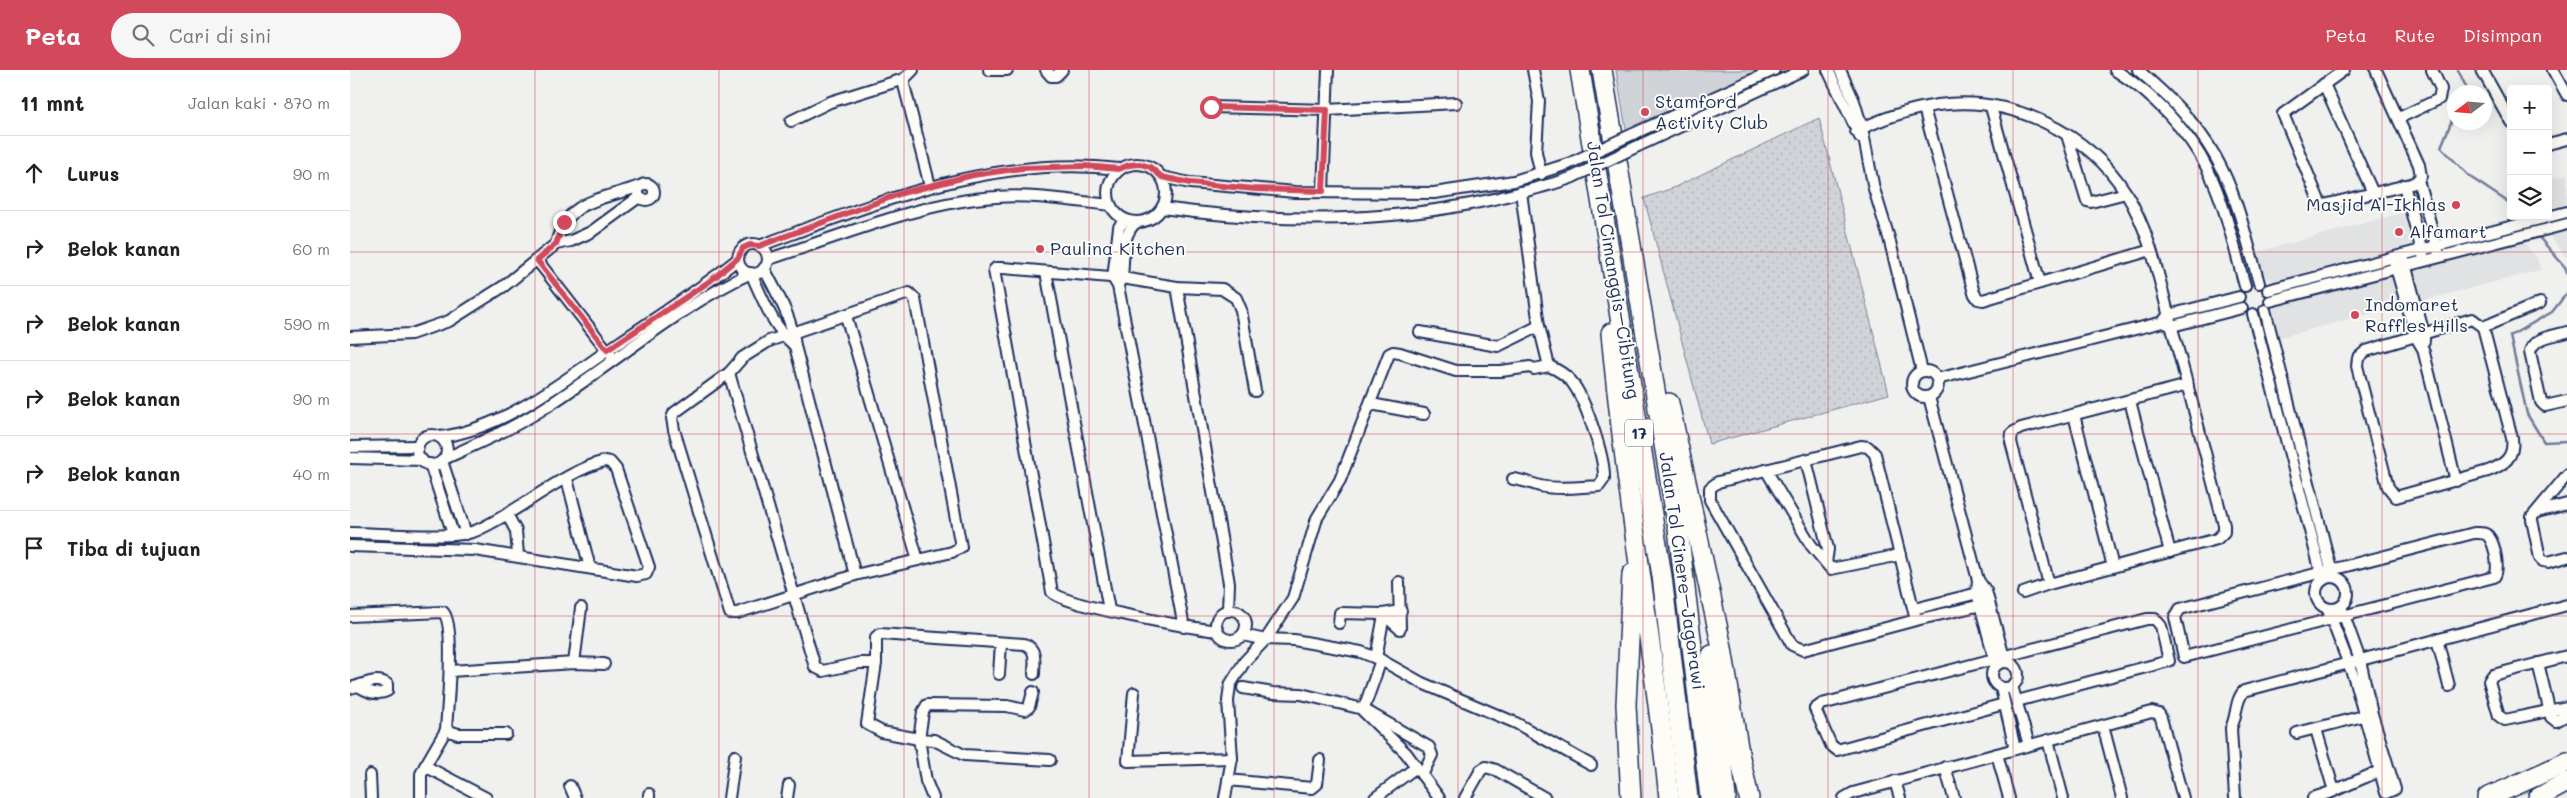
<!DOCTYPE html>
<html lang="id">
<head>
<meta charset="utf-8">
<style>
	body { margin:0; font-family:Mali,sans-serif; background:#f6f6f6; color:#202124 }
	.controls { position:absolute; right:15px; top:15px; display:grid; overflow:hidden; border-radius:5px; box-shadow:0 5px 20px #0002 }
	.controls button { width:45px; height:45px; display:grid; place-items:center; padding:0; border:0; border-bottom:1px solid #e0e0e0; background:#fff; color:#202124; font:25px sans-serif }
	.compass { position:absolute; left:2097px; top:15px; width:45px; height:45px; border-radius:50%; background:#fff; box-shadow:0 5px 20px #0002; rotate:254deg }
	.stop { position:absolute; width:15px; height:15px; margin:-11px; border:4px solid #d1495b; border-radius:50%; background:#fff }
	.stop.end { background:#d1495b; border-color:#fff; box-shadow:0 1px 5px #0008 }
	.list { margin:0; padding:0; list-style:none }
	h2 { display:flex; justify-content:space-between; align-items:center; height:65px; margin:0; padding:0 20px; font-size:21px }
	h2 small { font-size:16px; font-weight:400; color:#757577 }
	.list li { display:grid; grid-template-columns:32px 1fr auto; gap:15px; align-items:center; box-sizing:border-box; height:75px; padding:0 20px; border-top:1px solid #e0e0e0 }
	.list b { display:block; font-size:19px; white-space:nowrap }
	.list em { font-size:16px; font-style:normal; color:#757577 }
	.icon { flex:none; width:28px; height:28px; fill:none; stroke:currentColor; stroke-width:2; stroke-linecap:round; stroke-linejoin:round }
	.map { position:relative; flex:none; width:2217px; height:728px; overflow:hidden }
	header { display:flex; align-items:center; gap:30px; box-sizing:border-box; height:70px; padding:0 25px; background:#d1495b; color:#fff }
	header strong { font-size:24px }
	nav { display:flex; gap:28px; margin-inline-start:auto; font-size:18px }
	.search { width:350px; height:45px; background:#f6f6f6; display:flex; align-items:center; gap:12px; box-sizing:border-box; padding:0 18px; border-radius:28px; color:#757577; font-size:19px }
	main { display:flex }
	aside { flex:1; background:#fff }
	.map>svg:first-child { display:block }
	.built { fill:#e0e2e3 }
	.grass { fill:url(#grass-dots); stroke:#76819b }
	.pitch { fill:#d0d3d8; stroke:#76819b }
	.lines { fill:none; stroke-linecap:round; stroke-linejoin:round }
	.stream { stroke:#6f7b97; stroke-width:2.5 }
	.street-casing { stroke:#1b2f5e; stroke-width:14 }
	.highway-casing { stroke:#1b2f5e; stroke-width:22 }
	.street { stroke:#fdfcf7; stroke-width:10 }
	.highway { stroke:#fdfcf7; stroke-width:19 }
	.street-bridge-casing { stroke:#1b2f5e; stroke-width:14; stroke-linecap:butt }
	.street-bridge { stroke:#fdfcf7; stroke-width:10 }
	.route { stroke:#d1495b; stroke-width:6 }
	.grid { fill:none; stroke:#d1495b; stroke-width:1; stroke-opacity:0.55 }
	.poi-dot { fill:#d1495b; stroke:#fdfcf7; stroke-width:2 }
	.labels { text-anchor:middle; stroke-width:4; stroke-linejoin:round; paint-order:stroke }
	.shield { fill:#fdfcf7; stroke:#5f6c8c; stroke-width:1 }
	.shield-label { font-size:16px; font-weight:bold; fill:#1b2f5e }
	.poi-label { font-size:18px; fill:#1b2f5e; stroke:#fdfcf7; text-anchor:start }
	.street-label { font-size:18px; fill:#1b2f5e; stroke:#fdfcf7 }
</style>
</head>
<body>
<header>
<strong>Peta</strong>
<div class="search"><svg class="icon" aria-label="search" viewBox="0 0 24 24"><circle cx="10" cy="10" r="6"/><path d="M15 15l6 6"/></svg>Cari di sini</div>
<nav><a>Peta</a><a>Rute</a><a>Disimpan</a></nav>
</header>
<main>
<aside>
<h2>11 mnt<small>Jalan kaki · 870 m</small></h2>
<ul class="list">
<li><svg class="icon" aria-label="ahead" viewBox="0 0 24 24"><path d="M12 20V5M6 11l6-6 6 6"/></svg><div><b>Lurus</b></div><em>90 m</em></li>
<li><svg class="icon" aria-label="right" viewBox="0 0 24 24"><path d="M7 20v-9h11M14 6l5 5-5 5"/></svg><div><b>Belok kanan</b></div><em>60 m</em></li>
<li><svg class="icon" aria-label="right" viewBox="0 0 24 24"><path d="M7 20v-9h11M14 6l5 5-5 5"/></svg><div><b>Belok kanan</b></div><em>590 m</em></li>
<li><svg class="icon" aria-label="right" viewBox="0 0 24 24"><path d="M7 20v-9h11M14 6l5 5-5 5"/></svg><div><b>Belok kanan</b></div><em>90 m</em></li>
<li><svg class="icon" aria-label="right" viewBox="0 0 24 24"><path d="M7 20v-9h11M14 6l5 5-5 5"/></svg><div><b>Belok kanan</b></div><em>40 m</em></li>
<li><svg class="icon" aria-label="arrive" viewBox="0 0 24 24"><path d="M6 21V4h12l-3 4 3 4H6"/></svg><div><b>Tiba di tujuan</b></div></li>
</ul>
</aside>
<div class="map">
<svg width="2217" height="728" viewBox="0 0 2217 728">
	<defs>
		<pattern id="grass-dots" width="8" height="8" patternUnits="userSpaceOnUse" patternTransform="scale(1.25)"><rect width="8" height="8" fill="#d0d3d8"/><path d="M2 2h.1M6 6h.1" fill="none" stroke="#b2b5bc" stroke-width="1.8" stroke-linecap="round"/></pattern>
	</defs>
	<rect width="100%" height="100%" fill="#f0f0ee"/>
	<filter id="ink" filterUnits="userSpaceOnUse"><feTurbulence type="fractalNoise" baseFrequency=".02" numOctaves="2"/><feDisplacementMap in="SourceGraphic" scale="10" xChannelSelector="R" yChannelSelector="G"/><feConvolveMatrix kernelMatrix="1 2 1 2 8 2 1 2 1" color-interpolation-filters="sRGB"/></filter>
	<g filter="url(#ink)">
		<g class="built">
			<path d="M2217,104v30l-19,4v-28z"/>
			<path d="M2056,142l7,32 -137,37 -8,-2 -5,-5 -6,-22z"/>
			<path d="M2217,159v29l-19,-24z"/>
			<path d="M2169,169l5,1 7,13 5,2 5,15 -120,31 -9,-33z"/>
			<path d="M2043,202l10,33 -125,33 -7,-26 6,-9z"/>
		</g>
		<path class="grass" d="M1469,48l70,276 -180,50 -65,-246 29,-10z"/>
		<path class="pitch" d="M1266,0h146l-136,59z"/>
		<g class="lines">
			<g class="stream">
				<path d="M2108,0l9,19 -2,3"/>
				<path d="M2104,45l-13,32 29,30 41,27"/>
				<path d="M2187,165l28,32 2,6"/>
				<path d="M2217,223l-15,19 -42,24 17,78 17,28 23,-1"/>
			</g>
			<defs>
				<g id="street">
					<path d="M563,0l-9,9v6l26,101"/>
					<path d="M639,0h18"/>
					<path d="M696,0l5,6h5l6,-6"/>
					<path d="M1183,0l6,31 -3,51 5,22"/>
					<path d="M1478,0l32,67"/>
					<path d="M1490,0l14,31 8,27 12,61 15,49 33,133"/>
					<path d="M1765,0c37,23 74,61 93,100 18,36 26,78 37,116"/>
					<path d="M1788,0c29,25 58,52 77,86 22,38 32,85 44,127"/>
					<path d="M1994,0l-61,44 37,89 4,2 87,-21 5,-2 5,-6 -2,-11 -43,-95"/>
					<path d="M2132,0l29,52"/>
					<path d="M2203,0l14,25"/>
					<path d="M1974,14l49,109"/>
					<path d="M861,37l116,3 129,-7"/>
					<path d="M1641,37l49,176"/>
					<path d="M1574,38l50,185 4,6 5,1 168,-50"/>
					<path d="M2049,48l40,-19 2,-10 -9,-19"/>
					<path d="M441,51l39,-19 74,-23"/>
					<path d="M1506,61c25,-12 54,-22 82,-26 72,-10 150,27 188,88 24,39 33,85 44,128 19,68 36,136 54,204v7l-7,7 -168,45 -26,9"/>
					<path d="M1283,64l141,-64"/>
					<path d="M1717,65l20,66 4,1 35,-9"/>
					<path d="M2198,74l19,-5"/>
					<path d="M1288,76l165,-76"/>
					<circle cx="787" cy="123" r="29"/>
					<path d="M812,107l28,6 105,9 139,1 80,-12 54,-17"/>
					<path d="M2068,110l20,71"/>
					<circle cx="296" cy="122" r="8"/>
					<path d="M2054,115l19,70"/>
					<path d="M973,121l5,-121"/>
					<path d="M812,138c118,16 241,16 356,-15 19,-5 37,-9 55,-16"/>
					<path d="M775,150l-6,7 -6,51 5,8 66,341"/>
					<path d="M206,174c11,-46 47,-44 84,-58"/>
					<circle cx="403" cy="189" r="15"/>
					<path d="M409,176c118,-43 233,-92 360,-77"/>
					<path d="M419,189c69,-22 155,-58 227,-62 38,-3 76,4 114,8"/>
					<path d="M187,190l73,94"/>
					<path d="M2054,190l20,74v7"/>
					<path d="M2044,191l22,76 7,12 33,132"/>
					<path d="M414,198c13,26 28,49 31,78l60,229"/>
					<path d="M696,202l63,338"/>
					<path d="M769,213l3,-5c2,-18 -1,-45 15,-56"/>
					<path d="M827,217l52,296 -1,28"/>
					<path d="M1918,220l299,-78"/>
					<path d="M559,223l6,6 46,248 -9,5 -97,23 -118,38h-7l-56,-183 -2,-12 2,-5 55,-40 13,-15 27,-17z"/>
					<path d="M1920,231l297,-77"/>
					<path d="M1915,240l68,267"/>
					<path d="M1903,244l70,266"/>
					<path d="M496,246l72,244"/>
					<path d="M1815,249l4,-4 70,-18"/>
					<path d="M2122,249l11,8 29,111c3,19 -8,27 -24,33l-92,26 -8,-10 -31,-121 1,-8 8,-7z"/>
					<path d="M2133,257l57,-24"/>
					<path d="M1070,262l78,14 41,-20"/>
					<path d="M2217,262c-13,4 -34,5 -37,20l11,50 4,4 22,-5"/>
					<path d="M0,267l61,-3 38,-13 55,-35 52,-42 15,-3 20,-9 48,-35"/>
					<circle cx="1575" cy="314" r="13"/>
					<path d="M379,303l86,294 8,4 36,-8h17l-9,61 15,8 37,7 7,42 7,17"/>
					<path d="M1587,309l226,-57 9,4 70,-18"/>
					<path d="M1579,327l49,183"/>
					<path d="M1780,331l40,151"/>
					<path d="M1021,334l53,10"/>
					<path d="M1724,345l39,152"/>
					<circle cx="82" cy="380" r="15"/>
					<path d="M90,367c67,-9 125,-58 180,-95 40,-27 81,-53 118,-83"/>
					<path d="M1511,376l7,1 7,7 41,166 -113,30 -11,-5 -82,-145v-12l8,-6z"/>
					<path d="M0,377l68,-1"/>
					<path d="M0,388l72,2"/>
					<path d="M94,389c35,-16 70,-31 102,-52 67,-43 133,-101 205,-134 12,27 22,54 44,73"/>
					<path d="M1456,390l22,89 -2,14"/>
					<path d="M92,391l24,73"/>
					<path d="M80,394l23,70"/>
					<path d="M1416,400l45,75 20,24 69,-14"/>
					<path d="M2217,405l-35,42v3l8,38 3,3 5,1 19,-5"/>
					<path d="M217,409l23,89"/>
					<path d="M1163,409c10,1 17,4 27,7 19,4 40,1 59,0l5,-7c1,-22 -19,-81 -33,-98 -6,-7 -13,-11 -22,-15l-10,-40 -18,-134"/>
					<path d="M2187,442l30,-8"/>
					<path d="M157,444l9,17 2,24"/>
					<path d="M0,463c27,0 103,7 125,-2 41,-17 89,-60 130,-70l5,1 6,7 33,98 -3,7 -9,2 -162,-26 -125,-4"/>
					<path d="M2124,463c5,0 12,-1 15,4 6,8 11,33 5,40l-310,80 -9,-40 5,-8z"/>
					<circle cx="1982" cy="523" r="16"/>
					<path d="M1699,514l-38,-142 1,-9 9,-5 167,-43"/>
					<path d="M1564,539l68,-17"/>
					<path d="M1978,540l26,68 32,115 9,-4 -23,-75 -12,-54 -19,-53"/>
					<circle cx="881" cy="555" r="15"/>
					<path d="M1033,544l17,15 -1,-47"/>
					<path d="M0,546l93,-4c13,12 4,98 3,118l12,4h48"/>
					<path d="M1566,550l70,-16"/>
					<path d="M989,553l1,-10 43,1 18,-3"/>
					<path d="M868,561c-26,-3 -153,-25 -166,-39l-58,-322 2,-2h7l119,10 55,9 45,2 14,9 5,12 14,81"/>
					<path d="M893,565l18,4 33,1 67,12 20,8 41,23 94,40 75,42"/>
					<path d="M2087,569l12,47"/>
					<path d="M2217,586l-74,19 -4,6 10,35 6,4 62,-13"/>
					<path d="M1026,588l8,-43"/>
					<path d="M1031,590l-18,51 43,42 33,45"/>
					<circle cx="1655" cy="605" r="13"/>
					<path d="M224,593l7,-55"/>
					<path d="M526,593v-26l4,-3 144,10c14,5 10,19 10,30"/>
					<path d="M2188,593l13,54 5,4 11,-6"/>
					<path d="M1646,595l-19,-72 1,-13 8,11 19,70"/>
					<path d="M100,601l124,-8 30,1"/>
					<path d="M649,604l2,-31"/>
					<path d="M1662,616l17,59"/>
					<path d="M0,618c12,-2 25,-12 37,-4v7c-9,5 -19,1 -27,-4"/>
					<path d="M893,618l30,5 28,1 62,15 66,38 3,8 -10,20"/>
					<path d="M1651,618l14,61"/>
					<path d="M683,622l-4,15 -4,3 -18,-4 -80,-1 -4,7 -4,27 15,1 30,15 86,5"/>
					<path d="M784,623l-6,68 104,-3"/>
					<path d="M1654,634l-167,46 -6,-5 -16,-36 7,-5 325,-85h8l6,7 8,35 -152,40"/>
					<path d="M1753,656l19,72"/>
					<path d="M1947,663l74,-19"/>
					<path d="M1698,670l15,58"/>
					<path d="M1647,684l12,44"/>
					<path d="M75,696l21,-36"/>
					<path d="M1595,697l9,31"/>
					<path d="M20,705l1,23"/>
					<path d="M878,710l84,8 5,-4 3,-24"/>
					<path d="M1545,711l5,17"/>
					<path d="M220,716l5,12"/>
					<path d="M1979,723l55,-24"/>
					<path d="M71,728v-24l4,-8 61,32"/>
					<path d="M299,728v-4"/>
					<path d="M379,728l6,-42"/>
					<path d="M437,728l2,-13"/>
					<path d="M875,728l7,-40 -4,-57 2,-16 15,-24 21,-22 27,-41 24,-80 23,-38 49,-126 4,-2 7,1 56,18h45l29,-4 4,2 15,-3"/>
					<path d="M1025,728l40,-30"/>
					<path d="M1115,728l16,-28 5,-3 10,3 49,28"/>
					<path d="M1494,728l9,-5 299,-81 7,2 2,4 22,80"/>
					<path d="M1885,728l-4,-70c6,-11 4,-28 13,-37l323,-86"/>
					<path d="M1963,728l21,-7 -18,-62"/>
				</g>
				<g id="highway">
					<path d="M1230,0l82,506 26,222"/>
					<path d="M1252,0l76,459 32,269"/>
					<path d="M1261,263c14,156 42,310 58,465"/>
					<path d="M1319,333l53,245 17,105 10,45"/>
					<path d="M1362,585l14,143"/>
					<path d="M1281,728l-5,-93 6,-131"/>
					<path d="M2137,728l80,-36"/>
					<path d="M2188,728l29,-16"/>
				</g>
			</defs>
			<use href="#street" class="street-casing"/>
			<use href="#highway" class="highway-casing"/>
			<use href="#street" class="street"/>
			<use href="#highway" class="highway"/>
			<defs>
				<g id="street-bridge">
					<path d="M1218,94l65,-30"/>
					<path d="M1223,107l65,-31"/>
				</g>
			</defs>
			<use href="#street-bridge" class="street-bridge-casing"/>
			<use href="#street-bridge" class="street-bridge"/>
		</g>
	</g>
	<g class="lines" filter="url(#ink)">
		<path class="route" d="M214,152l-8,22 -19,16 70,90 103,-69 28,-23 5,-10 7,-3 9,1 143,-53 71,-18 49,-7 63,-2 34,3 10,-4 11,-1 10,3 12,10 28,6 65,6 68,2 4,-81 -116,-3"/>
	</g>
	<path class="grid" d="M185,0v728M369,0v728M554,0v728M739,0v728M924,0v728M1108,0v728M1293,0v728M1478,0v728M1663,0v728M1848,0v728M2032,0v728M0,182h2217M0,364h2217M0,546h2217"/>
	<g class="poi-dot">
		<circle cx="1295" cy="42" r="5"/>
		<circle cx="2106" cy="135" r="5"/>
		<circle cx="2049" cy="162" r="5"/>
		<circle cx="690" cy="179" r="5"/>
		<circle cx="2005" cy="245" r="5"/>
	</g>
	<g class="labels">
		<rect class="shield" x="1275" y="349.5" width="28" height="27" rx="4"/>
		<g class="shield-label">
			<text x="1289" y="369">17</text>
		</g>
		<g class="poi-label">
			<text x="1305" y="38">Stamford<tspan x="1305" dy="21">Activity Club</tspan></text>
			<text x="2096" y="141" text-anchor="end">Masjid Al-Ikhlas</text>
			<text x="2059" y="168">Alfamart</text>
			<text x="700" y="185">Paulina Kitchen</text>
			<text x="2015" y="241">Indomaret<tspan x="2015" dy="21">Raffles Hills</tspan></text>
		</g>
		<g class="street-label">
			<text transform="translate(1263 200) rotate(81)" y="6">Jalan Tol Cimanggis–Cibitung</text>
			<text transform="translate(1332 501) rotate(82)" y="6">Jalan Tol Cinere–Jagorawi</text>
		</g>
	</g>
</svg>
<div class="controls">
<button>+</button>
<button>−</button>
<button><svg class="icon" aria-label="layers" viewBox="0 0 24 24"><path d="M12 4l9 5-9 5-9-5zM3 14l9 5 9-5"/></svg></button>
</div>
<svg class="compass" viewBox="-18 -18 36 36"><path d="M0-13l5 13h-10z" fill="#e53935"/><path d="M0 13l5-13h-10z" fill="#757577"/></svg>
<div class="stop" style="left:861px;top:37px"></div>
<div class="stop end" style="left:214px;top:152px"></div>
</div>
</main>
</body>
</html>
